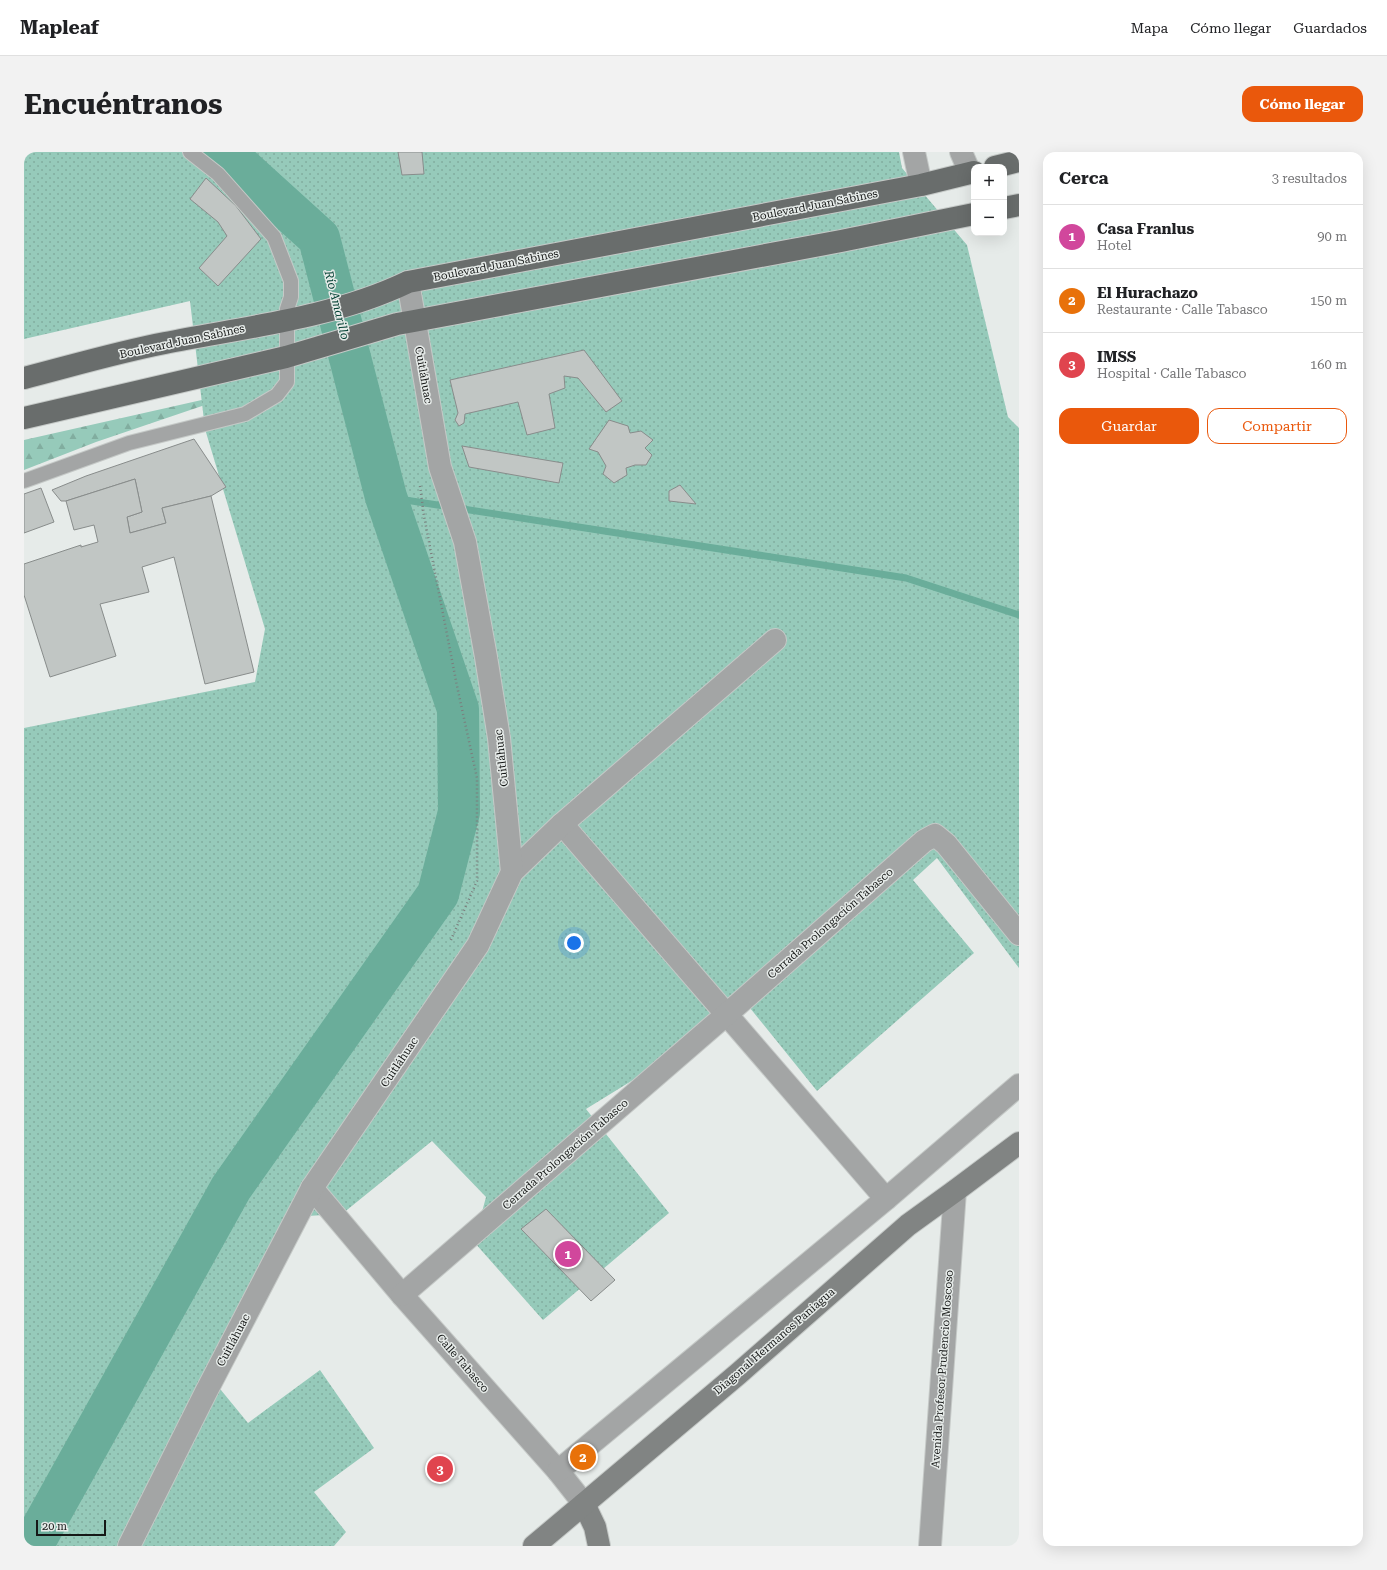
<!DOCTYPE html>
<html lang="es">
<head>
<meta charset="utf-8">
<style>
	body { margin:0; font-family:"Roboto Serif",serif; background:#f2f2f2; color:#202124 }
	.controls { position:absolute; right:12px; top:12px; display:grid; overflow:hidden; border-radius:8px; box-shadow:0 4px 16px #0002 }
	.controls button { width:36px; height:36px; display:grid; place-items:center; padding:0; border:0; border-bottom:1px solid #e0e0e0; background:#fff; color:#202124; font:20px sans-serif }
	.scale { position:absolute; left:12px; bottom:10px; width:70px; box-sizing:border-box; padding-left:4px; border:2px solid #161817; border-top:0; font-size:11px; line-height:14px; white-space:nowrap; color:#161817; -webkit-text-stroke:3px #e6ebe9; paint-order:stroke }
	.you { position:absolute; left:550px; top:791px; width:14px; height:14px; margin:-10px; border:3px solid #fff; border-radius:50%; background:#1a73e8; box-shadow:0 0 0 6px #1a73e833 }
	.badge { display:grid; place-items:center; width:26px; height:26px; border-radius:50%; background:#ea580c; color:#fff; font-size:13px; font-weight:700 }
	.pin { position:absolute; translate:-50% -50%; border:2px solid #fff; box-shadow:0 1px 4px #0006 }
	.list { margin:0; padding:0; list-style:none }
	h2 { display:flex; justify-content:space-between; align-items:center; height:52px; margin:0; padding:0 16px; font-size:17px }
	h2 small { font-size:13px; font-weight:400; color:#757577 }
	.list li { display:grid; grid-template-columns:26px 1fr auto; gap:12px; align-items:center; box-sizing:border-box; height:64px; padding:0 16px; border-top:1px solid #e0e0e0 }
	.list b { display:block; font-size:15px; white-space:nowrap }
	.list p { margin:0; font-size:13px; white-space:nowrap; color:#757577 }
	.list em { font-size:13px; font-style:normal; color:#757577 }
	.actions { display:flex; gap:8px; padding:12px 16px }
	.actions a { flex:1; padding:9px 0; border:1px solid #ea580c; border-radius:12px; text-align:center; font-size:14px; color:#ea580c }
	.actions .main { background:#ea580c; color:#fff }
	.map { position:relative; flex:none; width:995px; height:1394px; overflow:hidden; border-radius:12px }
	header { display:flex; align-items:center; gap:24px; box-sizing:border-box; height:56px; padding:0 20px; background:#fff; border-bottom:1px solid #e0e0e0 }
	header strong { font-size:19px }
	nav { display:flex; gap:22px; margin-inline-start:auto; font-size:14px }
	.intro { display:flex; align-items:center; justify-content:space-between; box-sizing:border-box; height:96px; padding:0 24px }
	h1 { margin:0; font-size:28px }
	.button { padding:10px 18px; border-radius:12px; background:#ea580c; color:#fff; font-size:14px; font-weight:700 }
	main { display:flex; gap:24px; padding:0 24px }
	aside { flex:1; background:#fff; border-radius:12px; box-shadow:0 4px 16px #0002 }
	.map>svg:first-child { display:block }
	.forest { fill:url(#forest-firs) }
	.park { fill:url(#park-dots) }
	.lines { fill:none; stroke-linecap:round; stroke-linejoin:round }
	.stream { stroke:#6aad9a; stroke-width:7 }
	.river { stroke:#6aad9a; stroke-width:42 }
	.building { fill:#c1c6c4; stroke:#888c8b }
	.service-casing { stroke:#c5c9c7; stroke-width:16 }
	.minor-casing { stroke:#c5c9c7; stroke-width:24 }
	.tertiary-casing { stroke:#c5c9c7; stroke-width:24 }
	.secondary-casing { stroke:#c5c9c7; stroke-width:24 }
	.primary-casing { stroke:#c5c9c7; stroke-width:24 }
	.path { stroke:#7b7e7d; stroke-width:2.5; stroke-dasharray:1 3; stroke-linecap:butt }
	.service { stroke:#a3a5a5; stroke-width:14 }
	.minor { stroke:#a3a5a5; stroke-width:22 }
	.tertiary { stroke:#a3a5a5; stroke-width:22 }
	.secondary { stroke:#818483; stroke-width:22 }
	.primary { stroke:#696d6c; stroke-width:22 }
	.labels { text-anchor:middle; stroke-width:3; stroke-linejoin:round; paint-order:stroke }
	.street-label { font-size:11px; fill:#161817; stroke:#e6ebe9 }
	.water-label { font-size:12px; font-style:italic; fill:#054235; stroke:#e6ebe9 }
</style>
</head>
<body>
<header>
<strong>Mapleaf</strong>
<nav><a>Mapa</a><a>Cómo llegar</a><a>Guardados</a></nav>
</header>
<div class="intro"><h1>Encuéntranos</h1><a class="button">Cómo llegar</a></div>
<main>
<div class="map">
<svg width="995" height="1394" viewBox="0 0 995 1394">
	<defs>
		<pattern id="forest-firs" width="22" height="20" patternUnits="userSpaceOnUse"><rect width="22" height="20" fill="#96caba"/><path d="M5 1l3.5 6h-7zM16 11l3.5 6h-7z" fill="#81ad9f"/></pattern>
		<pattern id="park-dots" width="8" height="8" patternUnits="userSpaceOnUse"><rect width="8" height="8" fill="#96caba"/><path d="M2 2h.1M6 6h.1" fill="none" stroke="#81ad9f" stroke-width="1.8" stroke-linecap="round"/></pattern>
	</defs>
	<rect width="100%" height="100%" fill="#e6ebe9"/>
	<path class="forest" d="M231,236l-159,54 -72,28v-30z"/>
	<path class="park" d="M0,0h875l3,16 65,77 41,172 11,11v540l-82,-110 -24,22 61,73 -157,138 -67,-83 -164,101 83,104 -126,107 -69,-78 12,-45 -54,-56 -90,73 -35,2 -91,168 32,39 72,-53 54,78 -60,44 32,40 -12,14h-310v-818l231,-46 10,-53 -60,-200 -15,-128 -166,38z"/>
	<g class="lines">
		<path class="stream" d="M362,345l520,81 113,37"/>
		<path class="river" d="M8,1394l199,-358 207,-294 21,-82 -1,-103 -72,-212 -67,-259 -95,-86"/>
	</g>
	<g class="building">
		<path d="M374,0h24l2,22 -22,1z"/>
		<path d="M182,26l30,28 25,33 -43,47 -19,-18 28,-32 -9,-14 -28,-23z"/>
		<path d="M560,198l38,51 -16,11 -28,-34 -14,-2 1,12 -16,6 6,34 -28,7 -9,-33 -53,12 -1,9 -5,3 -4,-6 3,-7 -8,-33z"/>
		<path d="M585,268l19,6 2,7 11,-2 12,9 -8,8 7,7 -6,10h-11l-9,3 1,7 -13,8 -11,-9 3,-8 -8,-14 -9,-3z"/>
		<path d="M170,287l32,48 -15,9 -49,12 4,15 -36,10 -3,-16 15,-5 -7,-33 -69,22h-5l-9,-11 34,-14z"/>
		<path d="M438,294l101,17 -4,20 -90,-16z"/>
		<path d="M111,327l7,33 -15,5 3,16 36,-10 -4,-15 49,-12 43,176 -49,12 -31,-127 -32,10 7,25 -49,12 16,52 -66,21 -26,-82v-31l57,-19v2l17,-5 -4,-17 -20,5 -8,-29z"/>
		<path d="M656,333l16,19 -27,-3v-10z"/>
		<path d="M17,336l13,34 -30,11v-39z"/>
		<path d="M522,1057l69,71 -24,21 -70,-72z"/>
	</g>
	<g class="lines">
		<defs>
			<path id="service" d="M0,329l105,-38 116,-29 32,-19 10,-13v-73l4,-12v-16l-17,-44 -56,-63 -28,-22"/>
			<g id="minor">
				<path d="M538,672l324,375"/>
				<path d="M488,720l50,-48 213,-184"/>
				<path d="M288,1036l90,107 156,176 26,33"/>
				<path d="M378,1143l325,-281 197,-173 11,-6 11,9 73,90"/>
				<path d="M534,1319l328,-272 133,-114"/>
				<path d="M105,1394l77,-154 106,-204 166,-243 34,-73 -13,-134 -13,-81 -21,-115 -25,-75 -32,-185"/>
				<path d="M906,1394l25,-355"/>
			</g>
			<g id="tertiary">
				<path d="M890,0l7,33"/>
				<path d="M937,0l9,21"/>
			</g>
			<g id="secondary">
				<path d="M560,1352l11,23 4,19"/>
				<path d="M510,1394l204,-172 170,-149 47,-34 64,-48"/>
			</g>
			<g id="primary">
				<path d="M971,15l24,-6"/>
				<path d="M980,56l15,-3"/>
				<path d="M0,226c47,-12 94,-26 141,-35 81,-16 168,-25 243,-61l513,-97 53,-13"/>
				<path d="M0,266l262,-61 111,-33 17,-3 427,-80 133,-27"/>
			</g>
		</defs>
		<use href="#service" class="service-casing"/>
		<use href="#minor" class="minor-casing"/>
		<use href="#tertiary" class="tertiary-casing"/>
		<use href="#secondary" class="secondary-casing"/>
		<use href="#primary" class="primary-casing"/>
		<path class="path" d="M396,334l4,30 33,170 20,92v103l-27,61"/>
		<use href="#service" class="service"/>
		<use href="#minor" class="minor"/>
		<use href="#tertiary" class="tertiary"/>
		<use href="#secondary" class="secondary"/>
		<use href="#primary" class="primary"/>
	</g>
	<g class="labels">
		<g class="street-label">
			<text transform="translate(791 53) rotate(-11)" y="4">Boulevard Juan Sabines</text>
			<text transform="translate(472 113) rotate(-11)" y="4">Boulevard Juan Sabines</text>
			<text transform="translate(158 189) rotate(-12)" y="4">Boulevard Juan Sabines</text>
			<text transform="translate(400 223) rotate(80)" y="4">Cuitláhuac</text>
			<text transform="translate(477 606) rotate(-96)" y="4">Cuitláhuac</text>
			<text transform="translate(806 771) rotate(-41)" y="4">Cerrada Prolongación Tabasco</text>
			<text transform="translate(375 910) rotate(-56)" y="4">Cuitláhuac</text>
			<text transform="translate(541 1002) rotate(-41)" y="4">Cerrada Prolongación Tabasco</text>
			<text transform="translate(209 1188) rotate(-62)" y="4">Cuitláhuac</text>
			<text transform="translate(750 1189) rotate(-41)" y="4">Diagonal Hermanos Paniagua</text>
			<text transform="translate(439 1211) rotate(49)" y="4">Calle Tabasco</text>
			<text transform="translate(918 1217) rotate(-86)" y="4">Avenida Profesor Prudencio Moscoso</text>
		</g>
		<g class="water-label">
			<text transform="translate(313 153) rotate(76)" y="4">Río Amarillo</text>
		</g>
	</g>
</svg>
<div class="controls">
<button>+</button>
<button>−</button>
</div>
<div class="scale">20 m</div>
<div class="you"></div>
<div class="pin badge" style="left:544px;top:1102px;background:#d1479c">1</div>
<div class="pin badge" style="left:559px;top:1305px;background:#e8710a">2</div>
<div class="pin badge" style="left:416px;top:1317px;background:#e0444e">3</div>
</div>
<aside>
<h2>Cerca<small>3 resultados</small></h2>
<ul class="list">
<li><span class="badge" style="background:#d1479c">1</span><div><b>Casa Franlus</b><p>Hotel</p></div><em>90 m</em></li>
<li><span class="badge" style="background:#e8710a">2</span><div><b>El Hurachazo</b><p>Restaurante · Calle Tabasco</p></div><em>150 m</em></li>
<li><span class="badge" style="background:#e0444e">3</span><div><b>IMSS</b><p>Hospital · Calle Tabasco</p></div><em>160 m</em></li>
</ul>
<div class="actions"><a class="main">Guardar</a><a>Compartir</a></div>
</aside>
</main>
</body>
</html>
